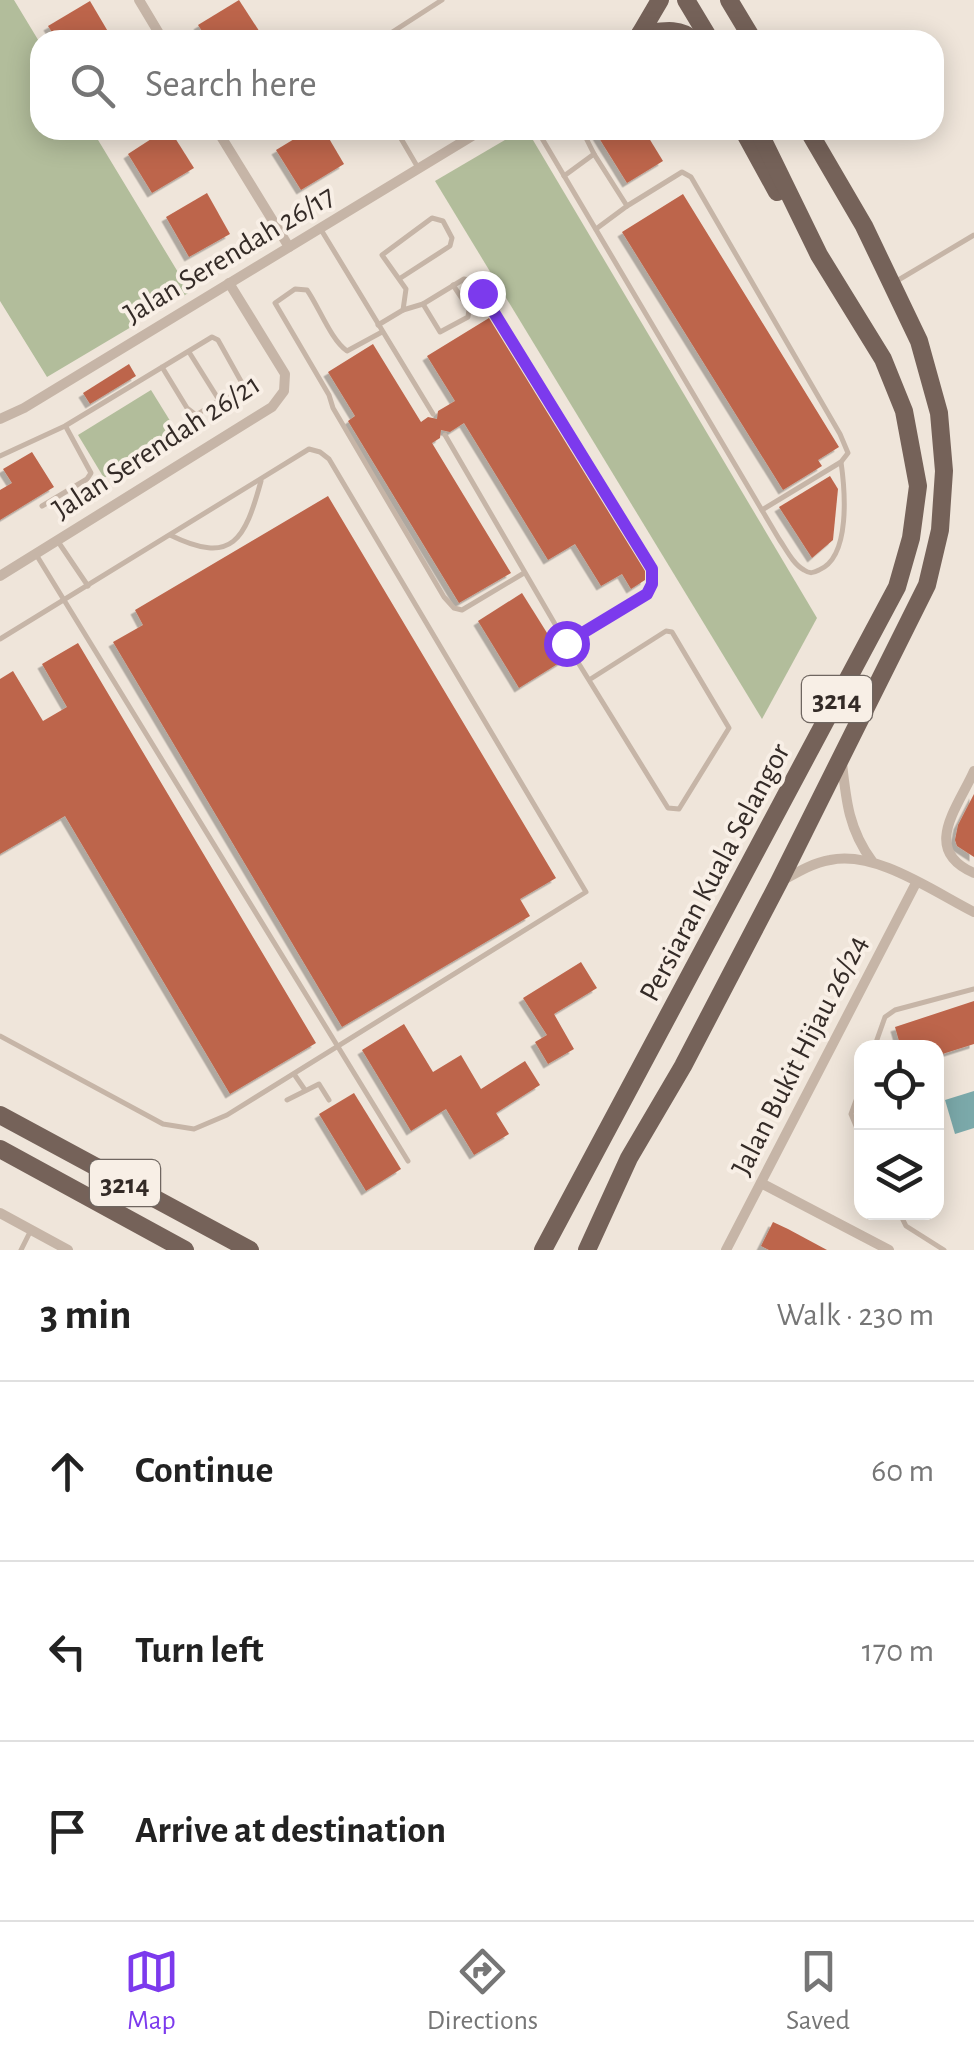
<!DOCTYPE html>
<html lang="en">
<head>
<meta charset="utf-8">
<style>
	body { margin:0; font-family:"Alegreya Sans",sans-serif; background:#f6f6f6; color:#222 }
	.controls { position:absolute; right:30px; bottom:30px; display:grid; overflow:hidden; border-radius:20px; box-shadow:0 5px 25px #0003 }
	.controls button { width:90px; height:90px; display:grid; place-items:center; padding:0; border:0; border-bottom:2px solid #e0e0e0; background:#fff; color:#222; font:50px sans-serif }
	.stop { position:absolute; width:30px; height:30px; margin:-22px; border:8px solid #7c3aed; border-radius:50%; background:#fff }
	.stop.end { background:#7c3aed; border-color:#fff; box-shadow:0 2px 10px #0008 }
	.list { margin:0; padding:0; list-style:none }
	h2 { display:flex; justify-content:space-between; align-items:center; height:130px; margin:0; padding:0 40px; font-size:42px }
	h2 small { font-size:32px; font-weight:400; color:#767676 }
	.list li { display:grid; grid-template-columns:65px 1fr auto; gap:30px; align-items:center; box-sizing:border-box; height:180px; padding:0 40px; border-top:2px solid #e0e0e0 }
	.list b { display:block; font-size:38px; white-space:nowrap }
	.list em { font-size:32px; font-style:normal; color:#767676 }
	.icon { flex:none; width:55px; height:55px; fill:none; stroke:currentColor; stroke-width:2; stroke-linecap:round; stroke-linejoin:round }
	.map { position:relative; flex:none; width:974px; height:1250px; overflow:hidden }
	.search { position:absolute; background:#fff; box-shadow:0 5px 25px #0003; left:30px; right:30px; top:30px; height:110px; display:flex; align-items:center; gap:25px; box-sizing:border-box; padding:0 35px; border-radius:30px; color:#767676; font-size:38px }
	.sheet { height:670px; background:#fff }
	nav { display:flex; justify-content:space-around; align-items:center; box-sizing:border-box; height:140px; border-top:2px solid #e0e0e0; background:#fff; font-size:28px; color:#767676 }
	nav a { display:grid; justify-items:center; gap:5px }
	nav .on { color:#7c3aed }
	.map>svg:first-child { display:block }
	.green { fill:#b2bd9b }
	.water { fill:#7ba9aa }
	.building { fill:#bd654b; filter:url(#shadow) }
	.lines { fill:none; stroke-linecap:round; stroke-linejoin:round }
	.lane { stroke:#c6b5a7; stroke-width:5 }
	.street { stroke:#c6b5a7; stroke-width:10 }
	.primary { stroke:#756259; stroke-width:18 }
	.route { stroke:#7c3aed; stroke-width:12 }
	.labels { text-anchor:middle; stroke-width:8; stroke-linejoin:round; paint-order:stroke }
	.shield { fill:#f8efe6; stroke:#6f6660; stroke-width:2.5 }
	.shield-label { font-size:28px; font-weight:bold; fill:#342b27 }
	.street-label { font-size:30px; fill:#342b27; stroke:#f8efe6 }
</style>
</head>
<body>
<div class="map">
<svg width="974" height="1250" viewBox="0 0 974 1250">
	<defs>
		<filter id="shadow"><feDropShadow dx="-4.5" dy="4.5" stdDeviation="0" flood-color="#0004"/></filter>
	</defs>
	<rect width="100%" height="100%" fill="#efe5da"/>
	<g class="green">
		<path d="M0,0h14l26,43v87h52l98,162 -143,85 -47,-76z"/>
		<path d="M522,130h5l290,488 -55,101 -327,-538z"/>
		<path d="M151,390l26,42 -73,46 -26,-43z"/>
	</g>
	<path class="water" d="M974,1091v37l-19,6 -10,-34z"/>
	<g class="building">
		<path d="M239,0l26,40h-57l-10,-15z"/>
		<path d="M90,1l23,39h-56l-9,-14z"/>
		<path d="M165,130h5l24,38 -42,25 -24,-39z"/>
		<path d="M309,130h15l20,34 -43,26 -25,-40z"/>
		<path d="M594,130h50l19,31 -36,22z"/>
		<path d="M207,193l23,41 -41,23 -23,-40z"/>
		<path d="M683,194l156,253 -21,13 4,6 -39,24 -161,-258z"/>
		<path d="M489,318l156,253v9l-14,9 -9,-15 -21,12 -26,-42 -27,16 -84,-137 -14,9 -9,-2 -1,8 -8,5 79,130 -52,30 -111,-182 7,-5 -27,-44 45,-28 48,78 7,-5 9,2 1,-8 17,-10 -28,-45z"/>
		<path d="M129,364l7,12 -46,28 -7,-11z"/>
		<path d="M32,452l22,35 -54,33v-30l12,-7 -9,-14z"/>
		<path d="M830,476l8,13 -5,51 -21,18 -33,-51z"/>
		<path d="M328,496l228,382 -36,21 10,17 -188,111 -229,-385 30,-17 -8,-15z"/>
		<path d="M522,593l42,67 -45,28 -41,-67z"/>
		<path d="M78,643l238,400 -86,51 -165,-278 -65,38v-175l13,-8 30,50 24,-14 -25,-43z"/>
		<path d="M974,794v63l-17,-11 -2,-6 3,-15z"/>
		<path d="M581,962l16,26 -43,26 20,35 -26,15 -13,-22 12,-7 -24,-37z"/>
		<path d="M974,1001v43l-38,12v-8h-35l-6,-21z"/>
		<path d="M404,1024l29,48 28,-17 20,34 44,-28 15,24 -44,28 13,21 -35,21 -28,-46 -35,22 -49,-81z"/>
		<path d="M354,1093l47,76 -35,22 -47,-77z"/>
		<path d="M773,1222l15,7 39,21h-58l-8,-4z"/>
	</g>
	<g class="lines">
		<g class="lane">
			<path d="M380,40l62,-40"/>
			<path d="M396,130l21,36"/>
			<path d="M537,130l242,409c7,10 14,25 25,31 6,4 9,3 15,0 32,-13 26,-80 22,-108"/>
			<path d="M582,130l12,24"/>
			<path d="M564,176l30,-22 33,52 -31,23"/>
			<path d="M627,206l55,-34 9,5 149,257 8,19 -7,9 -79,48"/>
			<path d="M320,228l113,186"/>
			<path d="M895,282l79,-47"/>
			<path d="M423,304l17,28 28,-15 1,-8 -16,-24"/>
			<path d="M403,310l20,-6 41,-25 9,2 178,288 1,16 -5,9 -81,49 -121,-208"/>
			<path d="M378,325l25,-15 3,-21 -24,-34 50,-37 11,3 9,17 -2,8 -51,33"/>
			<path d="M382,332l-35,19c-16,-11 -28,-44 -40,-61l-12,-1 -20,14 54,92 4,13 111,189 10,11 8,2 62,-37"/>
			<path d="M189,352l30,48"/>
			<path d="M0,456l65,-30 147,-89 6,3 24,43 -1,4 -45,28 -9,-7 -25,-41"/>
			<path d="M42,506l45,-27 4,-6 -25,-46"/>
			<path d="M170,535c63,31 75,4 91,-54"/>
			<path d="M59,543l29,43"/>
			<path d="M37,556l371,605"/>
			<path d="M0,639l309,-190 11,3 9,7 257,433 -359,223 -33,14 -31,-5 -163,-88"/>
			<path d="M566,643l102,165 11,1 50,-81 -57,-96 -6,-1 -77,49"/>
			<path d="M874,1048l11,-31 10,-7 79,-21"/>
			<path d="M294,1074l11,16"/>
			<path d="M862,1084l-11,30 11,26"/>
			<path d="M287,1100l32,-16 10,16"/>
			<path d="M899,1212l7,14 38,24"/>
			<path d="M21,1250l10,-20"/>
		</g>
		<g class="street">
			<path d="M139,0l24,40"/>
			<path d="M217,130l72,117"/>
			<path d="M0,419l24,-11 458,-278"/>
			<path d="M0,576l272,-169 12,-16 1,-17 -56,-91"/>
			<path d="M842,763c4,38 7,67 30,98"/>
			<path d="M974,771c-17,38 -53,79 0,102"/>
			<path d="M780,882c16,-9 32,-19 50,-22 46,-10 104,32 144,52"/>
			<path d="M761,1183l128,67"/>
			<path d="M0,1213l68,37"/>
			<path d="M726,1250l190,-367"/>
		</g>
		<g class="primary">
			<path d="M686,0l24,40"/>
			<path d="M729,0l24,40"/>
			<path d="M640,34c19,-2 39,-8 53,6"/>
			<path d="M640,34l20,-34"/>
			<path d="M743,130l34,62"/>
			<path d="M0,1115l250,135"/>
			<path d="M0,1149l185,101"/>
			<path d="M543,1250l354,-663 14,-49 7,-52 -14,-75 -21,-52 -64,-104 -61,-125"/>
			<path d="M587,1250l42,-92 54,-92 96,-184 148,-297 13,-55 4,-59 -5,-58 -20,-72 -55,-115 -56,-96"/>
		</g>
	</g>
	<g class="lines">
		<path class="route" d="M482,293l170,276v15l-5,10 -81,49"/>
	</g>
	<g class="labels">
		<g class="shield">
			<rect x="802" y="676" width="70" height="46" rx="8"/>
			<rect x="90" y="1160" width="70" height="46" rx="8"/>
		</g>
		<g class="shield-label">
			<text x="837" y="709">3214</text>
			<text x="125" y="1193">3214</text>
		</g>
		<g class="street-label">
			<text transform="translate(229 254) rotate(-31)" y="10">Jalan Serendah 26/17</text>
			<text transform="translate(156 446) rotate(-33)" y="10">Jalan Serendah 26/21</text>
			<text transform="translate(714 872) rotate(-62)" y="10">Persiaran Kuala Selangor</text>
			<text transform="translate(799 1055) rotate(-63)" y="10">Jalan Bukit Hijau 26/24</text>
		</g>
	</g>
</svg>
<div class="controls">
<button><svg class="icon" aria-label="locate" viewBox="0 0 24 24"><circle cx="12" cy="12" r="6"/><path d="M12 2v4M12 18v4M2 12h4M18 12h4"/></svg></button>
<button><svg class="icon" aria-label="layers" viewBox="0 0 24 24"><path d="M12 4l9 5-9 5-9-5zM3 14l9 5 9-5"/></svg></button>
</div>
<div class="stop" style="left:566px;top:643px"></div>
<div class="stop end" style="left:482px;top:293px"></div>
<div class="search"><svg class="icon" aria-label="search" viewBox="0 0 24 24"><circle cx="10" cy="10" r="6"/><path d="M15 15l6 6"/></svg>Search here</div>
</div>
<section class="sheet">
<h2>3 min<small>Walk · 230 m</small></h2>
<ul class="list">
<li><svg class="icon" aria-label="ahead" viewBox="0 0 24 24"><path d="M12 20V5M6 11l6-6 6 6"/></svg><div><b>Continue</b></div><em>60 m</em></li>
<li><svg class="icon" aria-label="left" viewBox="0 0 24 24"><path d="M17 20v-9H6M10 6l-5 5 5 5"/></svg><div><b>Turn left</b></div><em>170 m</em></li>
<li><svg class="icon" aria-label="arrive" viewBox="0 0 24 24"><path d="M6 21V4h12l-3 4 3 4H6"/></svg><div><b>Arrive at destination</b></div></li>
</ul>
</section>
<nav>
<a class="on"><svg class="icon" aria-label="map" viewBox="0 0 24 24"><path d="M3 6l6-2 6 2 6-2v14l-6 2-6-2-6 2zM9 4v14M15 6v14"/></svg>Map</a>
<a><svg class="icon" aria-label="directions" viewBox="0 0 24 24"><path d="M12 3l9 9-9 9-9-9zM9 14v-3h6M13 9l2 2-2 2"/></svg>Directions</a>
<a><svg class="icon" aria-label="saved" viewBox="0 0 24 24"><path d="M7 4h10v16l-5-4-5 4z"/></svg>Saved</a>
</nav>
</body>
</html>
